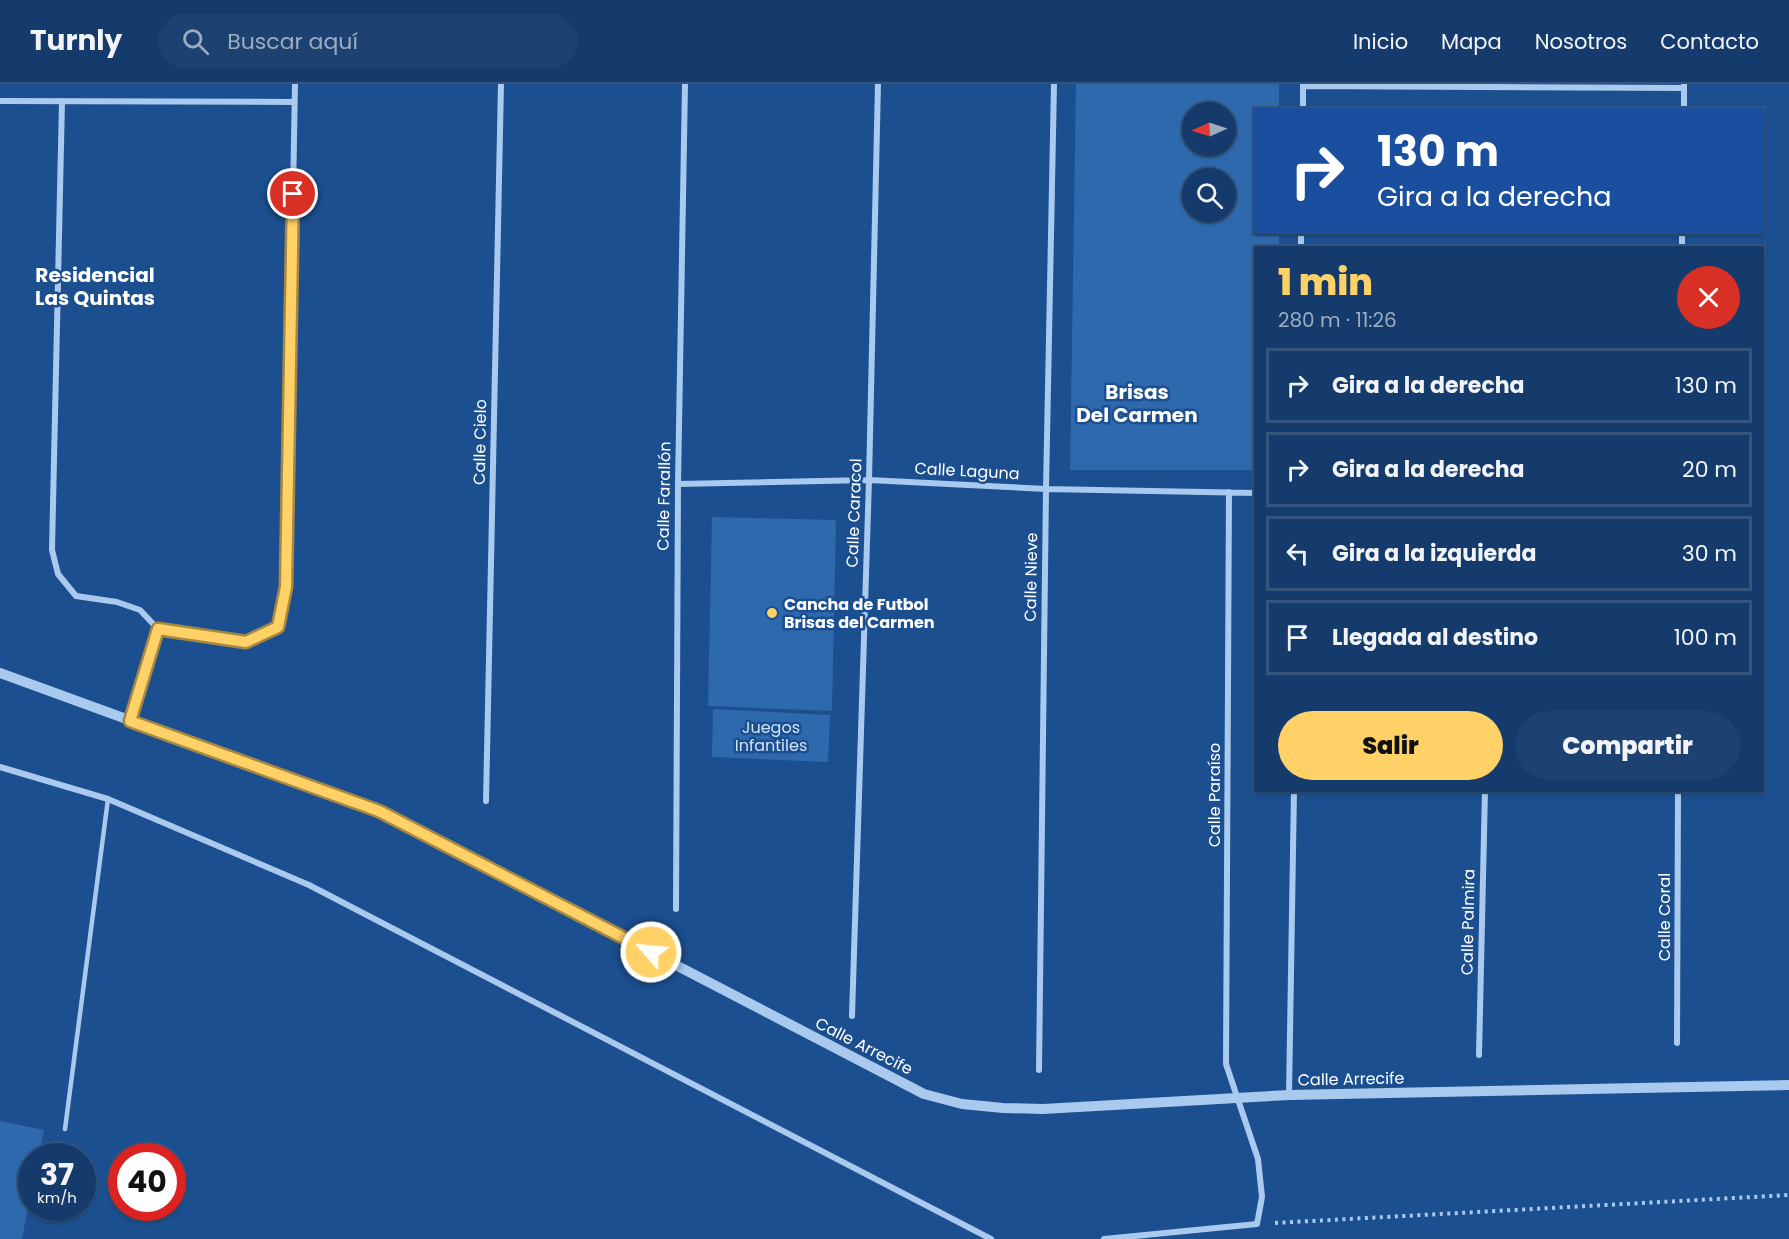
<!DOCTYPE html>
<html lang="es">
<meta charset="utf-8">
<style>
body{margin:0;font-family:Poppins,sans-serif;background:#1d4271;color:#f1f3f6;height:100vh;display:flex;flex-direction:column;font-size:22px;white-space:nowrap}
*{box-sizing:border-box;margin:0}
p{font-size:20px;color:#9dadc1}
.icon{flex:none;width:33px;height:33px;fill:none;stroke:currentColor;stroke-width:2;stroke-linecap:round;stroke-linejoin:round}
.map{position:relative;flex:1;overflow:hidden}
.details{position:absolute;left:1254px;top:162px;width:510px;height:546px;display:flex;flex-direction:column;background:#143b6b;border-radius:0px;box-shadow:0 2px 4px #0004,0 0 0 2px #33557e}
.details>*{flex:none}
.guide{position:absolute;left:1254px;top:24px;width:510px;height:126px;border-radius:0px;box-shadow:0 2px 4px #0004,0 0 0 2px #33557e;background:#1a4fa0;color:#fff;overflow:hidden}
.needle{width:39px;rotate:267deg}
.controls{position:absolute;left:1182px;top:18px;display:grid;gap:12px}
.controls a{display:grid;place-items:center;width:54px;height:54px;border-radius:50%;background:#143b6b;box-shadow:0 2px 4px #0004,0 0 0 2px #33557e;font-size:30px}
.speed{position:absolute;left:18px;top:1059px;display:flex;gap:12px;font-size:30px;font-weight:700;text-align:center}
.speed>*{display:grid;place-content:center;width:78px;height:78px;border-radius:50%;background:#143b6b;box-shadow:0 2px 4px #0004,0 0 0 2px #33557e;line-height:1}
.speed small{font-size:15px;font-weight:400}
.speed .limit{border:9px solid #d22;background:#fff;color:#111}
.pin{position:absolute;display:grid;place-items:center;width:51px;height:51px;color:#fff;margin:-26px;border:3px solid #fff;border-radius:50%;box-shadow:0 2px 6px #0007}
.me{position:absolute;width:66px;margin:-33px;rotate:297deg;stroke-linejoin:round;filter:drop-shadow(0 0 4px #0008)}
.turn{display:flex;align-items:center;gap:21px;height:126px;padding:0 24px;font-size:27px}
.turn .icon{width:78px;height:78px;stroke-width:2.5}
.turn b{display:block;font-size:42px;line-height:51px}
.round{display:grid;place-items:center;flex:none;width:63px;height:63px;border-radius:32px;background:#1d4271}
.summary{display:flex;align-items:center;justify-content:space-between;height:102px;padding:0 24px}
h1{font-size:36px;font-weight:800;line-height:45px;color:#ffd166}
.button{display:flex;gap:12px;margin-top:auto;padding:12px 24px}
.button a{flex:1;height:69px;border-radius:36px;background:#ffd166;color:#111;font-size:24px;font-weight:800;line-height:69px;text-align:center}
.button a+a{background:#1d4271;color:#f1f3f6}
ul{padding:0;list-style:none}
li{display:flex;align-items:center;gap:18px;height:75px;margin:0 12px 9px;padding:0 12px;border:3px solid #33557e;border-radius:0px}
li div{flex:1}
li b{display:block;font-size:22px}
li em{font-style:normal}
header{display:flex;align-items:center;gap:36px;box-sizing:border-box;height:84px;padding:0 30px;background:#143b6b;border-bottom:2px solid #33557e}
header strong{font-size:28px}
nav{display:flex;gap:33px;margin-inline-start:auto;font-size:21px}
.search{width:420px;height:54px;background:#1d4271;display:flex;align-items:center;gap:15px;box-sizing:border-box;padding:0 21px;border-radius:33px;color:#9dadc1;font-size:22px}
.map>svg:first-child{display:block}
.green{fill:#2e69ad;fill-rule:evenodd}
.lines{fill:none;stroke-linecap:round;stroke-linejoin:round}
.path{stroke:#a9c9ee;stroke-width:4;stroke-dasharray:3 4.5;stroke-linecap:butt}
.service{stroke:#a9c9ee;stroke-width:4.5}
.minor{stroke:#a9c9ee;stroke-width:6}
.tertiary{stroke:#a9c9ee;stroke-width:10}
.route-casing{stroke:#a68842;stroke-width:15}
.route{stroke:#ffd166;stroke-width:10}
.poi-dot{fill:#ffd166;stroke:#1b4f8f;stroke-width:2}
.labels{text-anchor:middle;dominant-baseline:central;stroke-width:5;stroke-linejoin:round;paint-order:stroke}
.street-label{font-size:16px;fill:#fff;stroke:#1b4f8f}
.poi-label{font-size:16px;font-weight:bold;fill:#fff;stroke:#1b4f8f;text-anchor:start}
.park-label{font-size:16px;fill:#cfe3fa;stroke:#1b4f8f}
.quarter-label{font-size:20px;font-weight:bold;fill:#fff;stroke:#1b4f8f}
</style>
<header>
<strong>Turnly</strong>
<div class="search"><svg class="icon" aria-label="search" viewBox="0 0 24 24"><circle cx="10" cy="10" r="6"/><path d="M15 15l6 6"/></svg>Buscar aquí</div>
<nav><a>Inicio</a><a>Mapa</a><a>Nosotros</a><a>Contacto</a></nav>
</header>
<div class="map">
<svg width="1789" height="1155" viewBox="0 0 1789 1155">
<rect width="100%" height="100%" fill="#1b4f8f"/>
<path class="green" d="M1076,0H1279V25L1256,26V148L1279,149V163L1256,164L1255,386H1070ZM1192,28H1226V62H1192ZM1192,94H1226V128H1192Z
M712,433L836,436L832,627L708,622Z
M713,625L830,631L828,678L712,673Z
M0,1037L44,1046L39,1072H32L31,1108L22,1155H0Z"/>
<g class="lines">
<path class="path" d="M1275,1139L1789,1111"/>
<path class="service" d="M65,1045L108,715"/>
<path class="minor" d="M1303,2L1684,4
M1,17L294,18
M62,17L52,466L58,490L76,512L117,518L140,526L158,545L246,558L278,543L286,503L295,0
M1303,26V0
M1684,26V1
M1301,164V148
M1682,164V148
M678,400L869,396L1046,405L1256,409
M1762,421H1763
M130,637L158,545
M0,683L108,715L309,801L991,1155
M486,717L501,0
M676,825L678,400L685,0
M852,932L869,396L878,0
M1677,959L1678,706
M1479,971L1485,706
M1039,986L1046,405L1054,0
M1289,1011L1294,706
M1104,1155L1257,1140L1262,1113L1258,1075L1226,980L1229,408"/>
<path class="tertiary" d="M0,589L379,727L924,1010L962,1020L1003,1024L1043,1025L1289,1011L1789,1001"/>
</g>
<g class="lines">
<g class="route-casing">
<path id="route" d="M293,110L286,503L278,543L246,558L158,545L130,637L379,727L651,868"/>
</g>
<use href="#route" class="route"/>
</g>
<circle class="poi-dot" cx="772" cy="529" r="6"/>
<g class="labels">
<g class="street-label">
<text transform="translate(480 358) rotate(-89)">Calle Cielo</text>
<text transform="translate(967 387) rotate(3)">Calle Laguna</text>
<text transform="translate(664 412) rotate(-89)">Calle Farallón</text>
<text transform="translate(854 429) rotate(-88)">Calle Caracol</text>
<text transform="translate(1031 493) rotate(-89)">Calle Nieve</text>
<text transform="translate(1214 711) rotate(-90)">Calle Paraíso</text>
<text transform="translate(1664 833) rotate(-90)">Calle Coral</text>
<text transform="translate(1468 838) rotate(-89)">Calle Palmira</text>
<text transform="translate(864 962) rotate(27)">Calle Arrecife</text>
<text transform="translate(1351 995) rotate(-1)">Calle Arrecife</text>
</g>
<g class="poi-label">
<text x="784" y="520">Cancha de Futbol<tspan x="784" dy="18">Brisas del Carmen</tspan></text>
</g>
<g class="park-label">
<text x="771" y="643">Juegos<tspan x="771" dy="18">Infantiles</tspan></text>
</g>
<g class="quarter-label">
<text x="95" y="191">Residencial<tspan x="95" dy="23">Las Quintas</tspan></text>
<text x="1137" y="308">Brisas<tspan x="1137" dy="23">Del Carmen</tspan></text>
</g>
</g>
</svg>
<div class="controls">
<a><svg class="needle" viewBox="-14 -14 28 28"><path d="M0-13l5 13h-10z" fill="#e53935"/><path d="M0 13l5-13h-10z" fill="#9dadc1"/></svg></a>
<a><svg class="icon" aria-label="search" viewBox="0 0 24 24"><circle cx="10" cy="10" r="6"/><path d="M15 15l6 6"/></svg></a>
</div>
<div class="speed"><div>37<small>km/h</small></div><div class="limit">40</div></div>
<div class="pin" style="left:293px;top:110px;background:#d93025"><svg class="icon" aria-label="arrive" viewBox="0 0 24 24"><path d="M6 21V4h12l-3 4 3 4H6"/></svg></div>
<svg class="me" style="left:651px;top:868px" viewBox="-20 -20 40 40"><circle r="17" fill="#ffd166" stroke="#fff" stroke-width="3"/><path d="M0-11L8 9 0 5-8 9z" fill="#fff"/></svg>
<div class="guide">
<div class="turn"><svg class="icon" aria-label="right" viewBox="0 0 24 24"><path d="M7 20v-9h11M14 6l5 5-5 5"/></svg><div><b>130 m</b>Gira a la derecha</div></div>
</div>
<section class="details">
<div class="summary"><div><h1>1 min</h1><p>280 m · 11:26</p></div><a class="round" style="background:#d93025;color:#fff"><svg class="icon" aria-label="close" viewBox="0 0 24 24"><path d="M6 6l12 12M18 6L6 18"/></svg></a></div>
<ul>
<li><svg class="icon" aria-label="right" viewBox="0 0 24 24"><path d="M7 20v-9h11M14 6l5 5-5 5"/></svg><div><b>Gira a la derecha</b></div><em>130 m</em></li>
<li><svg class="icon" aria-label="right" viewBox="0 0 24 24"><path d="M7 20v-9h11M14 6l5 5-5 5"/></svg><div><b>Gira a la derecha</b></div><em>20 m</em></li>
<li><svg class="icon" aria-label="left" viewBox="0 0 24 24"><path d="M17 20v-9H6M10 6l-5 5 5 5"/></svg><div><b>Gira a la izquierda</b></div><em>30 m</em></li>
<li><svg class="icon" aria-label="arrive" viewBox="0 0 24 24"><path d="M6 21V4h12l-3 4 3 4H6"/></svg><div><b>Llegada al destino</b></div><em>100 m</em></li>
</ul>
<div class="button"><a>Salir</a><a>Compartir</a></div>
</section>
</div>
